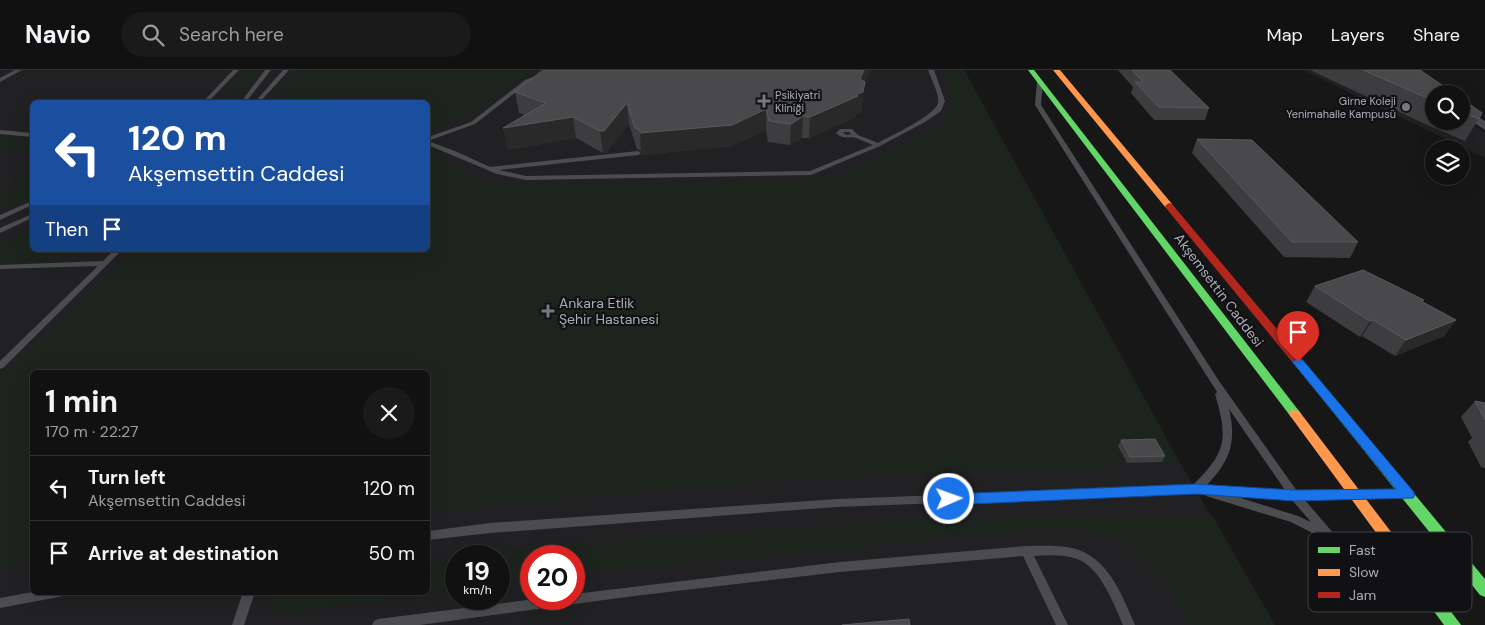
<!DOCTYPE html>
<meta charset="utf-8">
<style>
body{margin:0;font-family:"DM Sans",sans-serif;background:#1a1a1a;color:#f1f3f6;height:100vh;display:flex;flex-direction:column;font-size:19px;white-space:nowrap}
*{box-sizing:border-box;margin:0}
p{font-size:16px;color:#9c9d9f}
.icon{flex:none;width:28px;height:28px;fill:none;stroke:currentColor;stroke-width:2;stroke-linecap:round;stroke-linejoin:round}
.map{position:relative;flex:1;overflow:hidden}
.drawer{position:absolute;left:30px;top:300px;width:400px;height:225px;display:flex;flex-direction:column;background:#111;border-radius:8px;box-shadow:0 5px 20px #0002,0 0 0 1px #303131}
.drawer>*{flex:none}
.top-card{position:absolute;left:30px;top:30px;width:400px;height:152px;border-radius:8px;box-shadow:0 5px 20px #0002,0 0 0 1px #303131;background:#1a4fa0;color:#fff;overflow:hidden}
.fabs{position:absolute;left:1425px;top:15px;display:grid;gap:10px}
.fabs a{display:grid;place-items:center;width:45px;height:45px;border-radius:50%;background:#111;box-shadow:0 5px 20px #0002,0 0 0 1px #303131;font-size:25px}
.speed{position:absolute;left:445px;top:475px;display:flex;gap:10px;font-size:25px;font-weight:700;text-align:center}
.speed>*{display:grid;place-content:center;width:65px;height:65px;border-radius:50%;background:#111;box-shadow:0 5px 20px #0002,0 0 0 1px #303131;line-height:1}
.speed small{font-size:12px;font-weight:400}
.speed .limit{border:8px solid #d22;background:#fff;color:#111}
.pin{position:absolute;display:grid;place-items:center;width:42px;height:42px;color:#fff;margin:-51px -21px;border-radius:50% 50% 50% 0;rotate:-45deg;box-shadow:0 0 5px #0007}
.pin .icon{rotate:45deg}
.me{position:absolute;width:55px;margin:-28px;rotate:88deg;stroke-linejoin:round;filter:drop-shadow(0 0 4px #0008)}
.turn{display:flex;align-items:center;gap:18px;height:105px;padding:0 15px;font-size:22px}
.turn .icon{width:65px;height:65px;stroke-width:2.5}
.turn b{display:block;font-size:35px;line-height:42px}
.then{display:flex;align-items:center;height:48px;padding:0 15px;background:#0003;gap:10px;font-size:19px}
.round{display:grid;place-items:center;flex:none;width:52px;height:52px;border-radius:26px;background:#1a1a1a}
.overview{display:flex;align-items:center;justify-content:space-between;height:85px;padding:0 15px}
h1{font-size:30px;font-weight:700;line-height:38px}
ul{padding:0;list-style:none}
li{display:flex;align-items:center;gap:15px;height:65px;padding:0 15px;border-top:1px solid #303131}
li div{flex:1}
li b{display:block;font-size:19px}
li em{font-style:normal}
header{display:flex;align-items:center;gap:30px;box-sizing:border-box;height:70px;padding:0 25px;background:#111;border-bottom:1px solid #303131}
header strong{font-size:24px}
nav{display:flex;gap:28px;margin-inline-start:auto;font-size:18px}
.search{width:350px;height:45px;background:#1a1a1a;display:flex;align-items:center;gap:12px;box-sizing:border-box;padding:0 18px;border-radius:28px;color:#9c9d9f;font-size:19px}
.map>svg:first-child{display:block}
.built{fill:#212123;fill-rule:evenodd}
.green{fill:#1d241e}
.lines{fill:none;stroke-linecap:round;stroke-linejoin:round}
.lane{fill:#4b4c50;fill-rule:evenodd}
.street{fill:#4b4c50;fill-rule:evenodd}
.fast{fill:#63d668;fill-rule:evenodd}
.slow{fill:#ff974d;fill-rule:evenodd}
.jam{fill:#b3261e;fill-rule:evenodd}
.wall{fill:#3d3d3f}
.shaded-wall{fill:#29292a}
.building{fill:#49494c;stroke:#58595d}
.route{fill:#1a73e8;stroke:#114b97}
.poi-dot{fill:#757880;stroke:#111113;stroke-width:2}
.labels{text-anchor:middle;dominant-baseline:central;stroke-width:4.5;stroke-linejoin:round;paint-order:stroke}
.far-poi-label{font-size:11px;fill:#a8adb8;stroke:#111113;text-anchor:start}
.street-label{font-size:14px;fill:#a8adb8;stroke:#111113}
.poi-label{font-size:14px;fill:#a8adb8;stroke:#111113;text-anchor:start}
.key{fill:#111113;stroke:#3e4045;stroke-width:1}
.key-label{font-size:14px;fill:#a8adb8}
</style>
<header>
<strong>Navio</strong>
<div class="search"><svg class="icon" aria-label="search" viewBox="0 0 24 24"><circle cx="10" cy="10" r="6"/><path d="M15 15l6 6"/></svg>Search here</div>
<nav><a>Map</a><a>Layers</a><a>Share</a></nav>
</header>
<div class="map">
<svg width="1485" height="555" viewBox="0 0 1485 555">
<rect width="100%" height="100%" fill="#171717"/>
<path class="built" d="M0,0H964L1180,393L1275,555H0ZM32,32H428V180H32ZM32,302H428V522H32ZM456,486H499V529H456ZM531,486H574V529H531Z
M1303,0H1394L1434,51H1461V46L1485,62V88Z"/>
<path class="green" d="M246,0H260L230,32H215Z
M298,0H542L516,11L467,47L428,61V46L439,31L433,28H327L312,32H273Z
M942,0H964L1180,393L1162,392L1152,375L1127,393L1111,392L1115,400C886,399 655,417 428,443V302H32V485C19,487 15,497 0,501V310L133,180H428V80L481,110L510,115L800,110L828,105L837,108L942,55L938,51L949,43L954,35Z
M0,68L32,71V80H0Z
M32,100V127L0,142V124Z
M32,157V180H100L71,188L0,191V174Z
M1065,445L1213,447L1275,555H1191C1168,513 1144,473 1093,462C1070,456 1045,459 1022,461C964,464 906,472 849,479C757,488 665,493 574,505V486H531V511L499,515V486H462C662,463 863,452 1065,445Z
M456,487V521L288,543C274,543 266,537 272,523L428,522V490Z"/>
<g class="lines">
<path class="lane" d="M15,0H22L0,12V8Z
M233,0H239L208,32H203Z
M265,0H271L246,32H241Z
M283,0H289L260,32H255Z
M552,0H560L529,12L475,54L428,71V67L471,52L525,10Z
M928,0H934L945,31L941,41L925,52L880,76L811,105L526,110L497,104L428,75V71L455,81L490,97L638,81L641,83L638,85L499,100L526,106L810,101L873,75C867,73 862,70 856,68C848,66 843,70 836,63L840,59H852L858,65L878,73C890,66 936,45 938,33C940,26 931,8 928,0ZM844,62H849L851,64L847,65L843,63Z
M1040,10L1043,12L1041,35L1219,311L1297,421H1400L1404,422L1405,425L1404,428L1400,429H1304L1334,464L1412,511L1414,515L1412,519L1408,520L1404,519L1326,470L1291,452L1206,426L1205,424L1196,423L837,437L490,463L428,470V461L490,453L837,429L1193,415C1227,382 1228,368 1215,324L1217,322L1035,35L1037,12ZM1229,339L1285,420L1206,416C1230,391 1237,373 1229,339ZM1231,425L1291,429L1311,452L1298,446Z
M0,60L32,63V67L0,64Z
M32,131V135L0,150V145Z
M32,144V148L0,163V158Z
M114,180H122L3,298L0,299V291L98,196L0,199V195L103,191Z
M1026,476C1041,476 1057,475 1072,478C1108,486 1122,525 1135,555H1123C1114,534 1100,497 1077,489C1063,484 1048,485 1034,486L1068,555H1056L1023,486L840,502L634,526L420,555H372L374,551L378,549L535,529H574V524L840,492Z
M32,522H65L63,526L59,527L0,538V528Z
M243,522H255L244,555H232Z"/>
<path class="street" d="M1461,36L1485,51V60L1461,44Z"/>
<path class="fast" d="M1028,0H1034L1299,341L1301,344L1299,347H1291Z
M1329,325L1333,326L1485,509V527L1480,525L1325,332L1323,329L1325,326Z
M1396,473L1401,475L1461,555H1444L1391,483L1389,479L1391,475Z"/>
<path class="slow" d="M1053,0H1060L1172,134V138H1166Z
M1295,340L1299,341L1401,475L1403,479L1401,483L1396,485L1391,483L1291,347L1289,344L1291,341Z"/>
<path class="jam" d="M1169,133L1172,134L1333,326L1335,329L1333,332H1325L1166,138L1165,136Z"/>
</g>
<path class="wall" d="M1118,0H1170L1209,38L1205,50H1154L1131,23L1133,17Z
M1310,0H1420L1434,24V51H1461V28L1482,43L1465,71L1425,54Z
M864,16L861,42L856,44V47L809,68H802L790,75L768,72L766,60L732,76L641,85V81L637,79L629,54L606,83H603L576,68L507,80L525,45L519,43L515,22Z
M1197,69L1358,172L1350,188L1284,187L1192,83Z
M1315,216L1422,232L1456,250L1444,266L1395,286L1362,266L1360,267L1306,232Z
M1475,331L1485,333V398L1481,397L1468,372L1472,368L1461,347Z
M1121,370L1165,386L1162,392L1127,393L1118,376Z"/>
<path class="shaded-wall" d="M864,0H871L864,16L861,42L856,44V47L809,68L810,47L860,9Z
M627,33L629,54L606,83H603L600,61Z
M766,39V60L732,76L641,85L640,63Z
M803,46L802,68L790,75L791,54Z
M573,47L576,68L507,80L503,58Z
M1373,250L1362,266L1360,267L1370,251Z
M1456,250L1444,266L1395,286L1406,270Z"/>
<path class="building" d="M543,0H864L860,9L865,12L863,22L856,24L858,26L810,47L803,46L791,54L769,51L766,39L732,55L640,63V60L635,58L627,33L604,61H600L573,47L503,58L546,33L515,22Z
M1132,0H1170L1209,38L1159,37L1135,12H1143Z
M1363,0H1420L1455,24H1434V31Z
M1461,28L1482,43L1479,49L1461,42Z
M1197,69L1252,70L1358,172H1292Z
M1363,200L1424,230L1421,231L1456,250L1406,270L1373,250L1370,251L1315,216Z
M1475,331L1485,333V350Z
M1155,369L1165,386L1130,387L1121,370Z
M909,549L910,555H842Z"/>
<path class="route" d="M1298,288L1302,289L1413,421L1415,425L1413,428L1294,431L1196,424L949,435L944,433L942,429L944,426L949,424L1196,414L1294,420L1396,419L1294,294L1292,292Z"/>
<g class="poi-dot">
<path d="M761.5 23.5h5v5h5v5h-5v5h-5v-5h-5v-5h5z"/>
<circle cx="1406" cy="37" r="5"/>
<path d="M545.5 233.5h5v5h5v5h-5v5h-5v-5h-5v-5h5z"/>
</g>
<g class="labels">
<g class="far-poi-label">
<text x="775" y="25">Psikiyatri<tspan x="775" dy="13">Kliniği</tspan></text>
<text x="1396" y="31" text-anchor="end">Girne Koleji<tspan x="1396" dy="13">Yenimahalle Kampusü</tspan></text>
</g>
<g class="street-label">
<text transform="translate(1219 220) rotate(53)">Akşemsettin Caddesi</text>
</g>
<g class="poi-label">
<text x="559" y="233">Ankara Etlik<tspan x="559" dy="16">Şehir Hastanesi</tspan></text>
</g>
</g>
<rect x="1308" y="462" width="164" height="80" rx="8" class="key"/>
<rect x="1318" y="477" width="22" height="6" fill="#63d668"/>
<rect x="1318" y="499" width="22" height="7" fill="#ff974d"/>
<rect x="1318" y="522" width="22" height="6" fill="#b3261e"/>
<g class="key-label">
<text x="1349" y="485">Fast</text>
<text x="1349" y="507">Slow</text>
<text x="1349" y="530">Jam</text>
</g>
</svg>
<div class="fabs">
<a><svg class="icon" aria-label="search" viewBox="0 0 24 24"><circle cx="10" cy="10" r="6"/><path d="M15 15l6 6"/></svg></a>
<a><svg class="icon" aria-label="layers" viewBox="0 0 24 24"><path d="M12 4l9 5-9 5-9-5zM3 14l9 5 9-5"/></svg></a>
</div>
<div class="speed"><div>19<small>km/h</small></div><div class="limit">20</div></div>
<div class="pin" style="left:1298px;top:292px;background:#d93025"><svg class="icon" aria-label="arrive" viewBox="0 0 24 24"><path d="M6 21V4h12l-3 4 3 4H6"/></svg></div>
<svg class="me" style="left:949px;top:429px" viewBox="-20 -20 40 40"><circle r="17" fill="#1a73e8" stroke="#fff" stroke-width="3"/><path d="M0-11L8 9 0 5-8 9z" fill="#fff"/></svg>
<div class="top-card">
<div class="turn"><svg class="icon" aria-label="left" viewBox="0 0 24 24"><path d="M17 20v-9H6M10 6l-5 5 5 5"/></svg><div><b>120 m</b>Akşemsettin Caddesi</div></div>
<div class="then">Then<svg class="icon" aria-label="arrive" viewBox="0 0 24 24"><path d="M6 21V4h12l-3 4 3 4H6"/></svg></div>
</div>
<section class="drawer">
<div class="overview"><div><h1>1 min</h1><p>170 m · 22:27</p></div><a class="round"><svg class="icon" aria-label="close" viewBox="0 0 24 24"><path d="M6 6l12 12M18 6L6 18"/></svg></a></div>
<ul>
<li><svg class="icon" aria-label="left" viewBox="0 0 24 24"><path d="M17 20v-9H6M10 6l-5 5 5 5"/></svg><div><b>Turn left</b><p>Akşemsettin Caddesi</p></div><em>120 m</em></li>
<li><svg class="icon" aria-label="arrive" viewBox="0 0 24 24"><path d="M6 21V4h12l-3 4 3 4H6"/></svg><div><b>Arrive at destination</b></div><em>50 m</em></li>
</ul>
</section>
</div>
